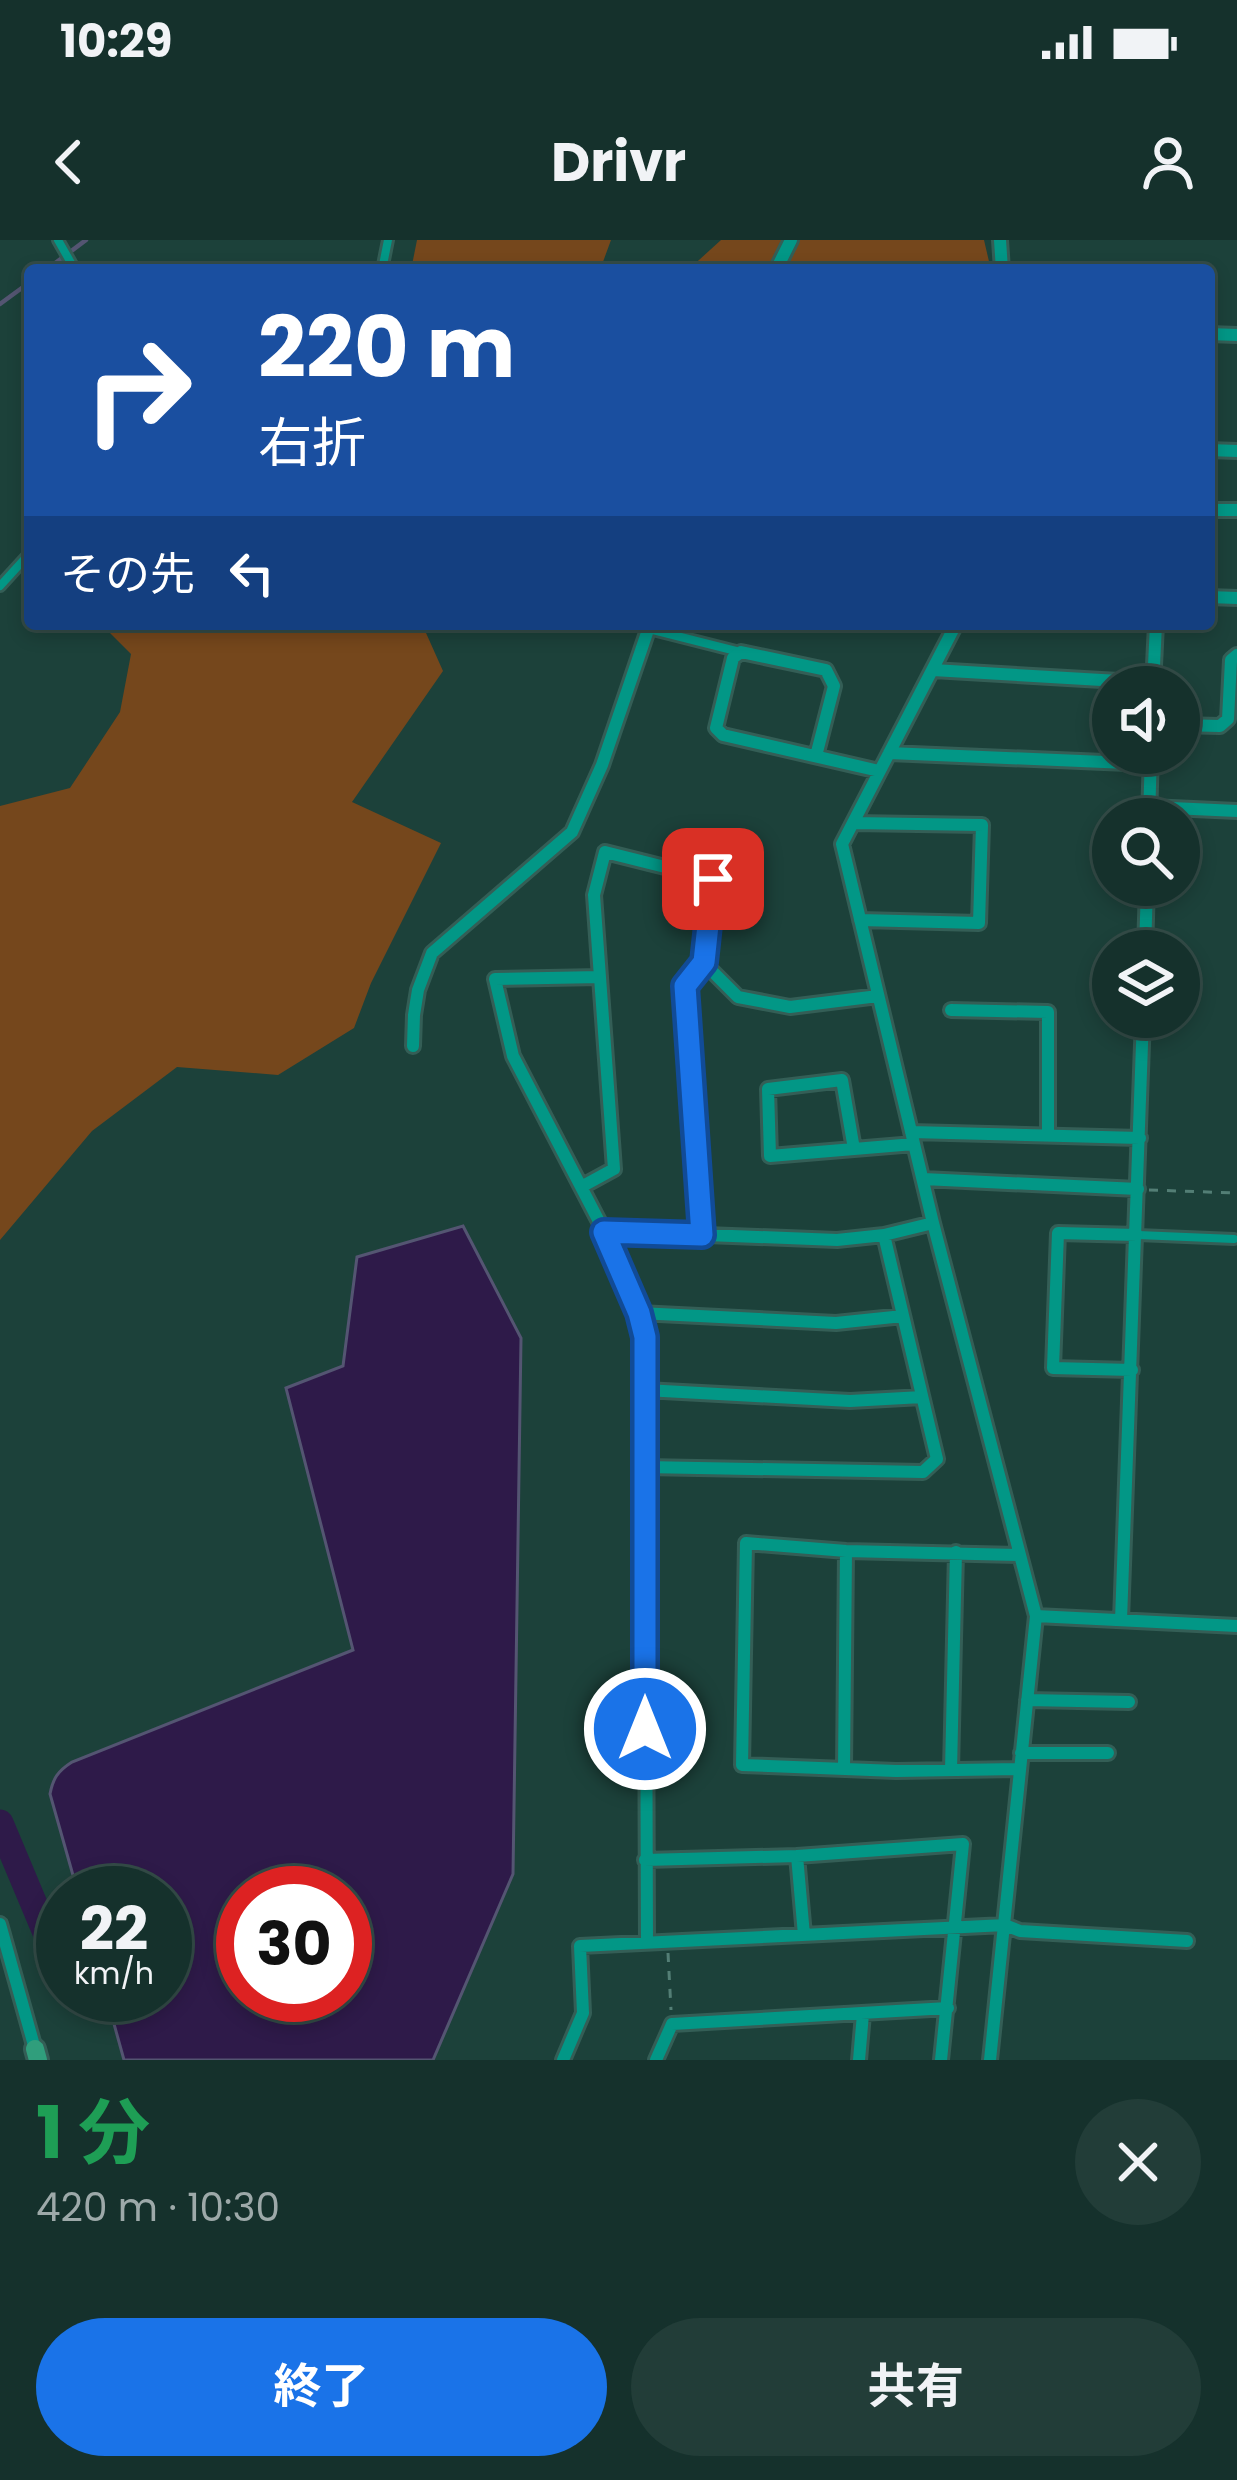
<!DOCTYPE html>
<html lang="ja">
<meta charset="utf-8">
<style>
body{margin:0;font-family:Poppins,"Noto Sans JP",sans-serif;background:#223d38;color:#f1f3f6;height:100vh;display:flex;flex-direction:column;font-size:45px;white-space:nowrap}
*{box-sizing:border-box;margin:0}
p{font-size:39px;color:#9da9a9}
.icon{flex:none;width:66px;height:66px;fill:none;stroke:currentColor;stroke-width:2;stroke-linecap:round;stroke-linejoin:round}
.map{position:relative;height:1820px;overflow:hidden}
.side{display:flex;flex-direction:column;background:#15312c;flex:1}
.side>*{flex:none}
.hud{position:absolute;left:24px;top:24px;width:1191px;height:366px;border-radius:12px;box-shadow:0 6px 18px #0003,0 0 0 3px #344c48;background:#1a4fa0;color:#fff;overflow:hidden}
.fabs{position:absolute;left:1092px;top:426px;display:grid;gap:24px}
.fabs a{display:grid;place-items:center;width:108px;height:108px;border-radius:50%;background:#15312c;box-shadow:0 6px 18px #0003,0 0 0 3px #344c48;font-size:60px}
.speed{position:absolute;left:36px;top:1626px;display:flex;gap:24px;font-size:60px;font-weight:700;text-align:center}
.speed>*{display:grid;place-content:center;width:156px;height:156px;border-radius:50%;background:#15312c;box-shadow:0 6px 18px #0003,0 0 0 3px #344c48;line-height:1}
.speed small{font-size:30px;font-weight:400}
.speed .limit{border:18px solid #d22;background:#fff;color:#111}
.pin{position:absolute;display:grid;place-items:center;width:102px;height:102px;color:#fff;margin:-51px;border-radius:24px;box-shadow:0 6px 18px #0006}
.me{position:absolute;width:132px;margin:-66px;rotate:0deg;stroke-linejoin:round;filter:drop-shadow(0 0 9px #0008)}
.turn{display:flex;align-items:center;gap:42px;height:252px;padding:0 36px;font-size:54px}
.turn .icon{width:156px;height:156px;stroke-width:2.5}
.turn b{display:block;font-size:84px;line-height:102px}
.then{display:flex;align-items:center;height:114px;padding:0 36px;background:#0003;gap:24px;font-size:45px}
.round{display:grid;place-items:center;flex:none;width:126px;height:126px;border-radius:63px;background:#223d38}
.headline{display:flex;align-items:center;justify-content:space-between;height:204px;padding:0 36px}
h1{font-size:72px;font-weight:700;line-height:90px;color:#1e9e55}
.button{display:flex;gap:24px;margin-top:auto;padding:24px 36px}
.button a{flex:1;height:138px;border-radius:72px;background:#1a73e8;color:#fff;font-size:48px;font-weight:700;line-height:138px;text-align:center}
.button a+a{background:#223d38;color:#f1f3f6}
.status{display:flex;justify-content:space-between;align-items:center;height:84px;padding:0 60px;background:#15312c;direction:ltr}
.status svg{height:33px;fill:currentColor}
header{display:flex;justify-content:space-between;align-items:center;height:156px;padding:0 36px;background:#15312c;font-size:54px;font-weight:700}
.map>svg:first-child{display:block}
.green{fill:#75471c}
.water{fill:#2e1a49;stroke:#545572;stroke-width:3;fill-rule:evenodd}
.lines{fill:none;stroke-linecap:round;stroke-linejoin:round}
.stream{stroke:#545572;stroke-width:4.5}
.river{stroke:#2e1a49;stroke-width:27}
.lane-casing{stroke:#345e56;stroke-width:14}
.street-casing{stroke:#345e56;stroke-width:18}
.secondary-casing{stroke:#345e56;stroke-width:24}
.path{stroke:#537e75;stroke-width:3;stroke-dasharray:9 9;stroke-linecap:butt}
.lane{stroke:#029786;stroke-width:8}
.street{stroke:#029786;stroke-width:12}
.secondary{stroke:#309e7c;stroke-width:18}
.route-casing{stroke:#114b97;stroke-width:30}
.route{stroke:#1a73e8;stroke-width:21}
</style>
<div class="status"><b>10:29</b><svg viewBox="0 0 49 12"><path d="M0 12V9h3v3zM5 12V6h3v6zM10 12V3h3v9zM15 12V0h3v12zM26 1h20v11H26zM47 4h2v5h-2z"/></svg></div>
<header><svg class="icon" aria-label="back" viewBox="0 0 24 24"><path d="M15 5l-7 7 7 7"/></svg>Drivr<svg class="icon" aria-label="person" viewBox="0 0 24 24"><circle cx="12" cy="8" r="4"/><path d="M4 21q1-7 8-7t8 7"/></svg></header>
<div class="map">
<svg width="1237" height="1820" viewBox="0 0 1237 1820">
<rect width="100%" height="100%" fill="#1c413a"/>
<path class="green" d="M417,0H611L600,30H411Z
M721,0H984L991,30H688Z
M101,384H422L443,431L352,562L441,603L371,743L354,788L278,835L177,827L92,891L0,1000V566L70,548L120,472L131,414Z"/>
<path class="water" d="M463,986L521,1098L513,1634L433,1820H124L106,1755H165V1653H78L50,1554C53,1538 58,1531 72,1522L353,1410L286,1148L343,1126L357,1017ZM243,1653H345V1755H243Z"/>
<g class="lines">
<path class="stream" d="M46,30L86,0
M0,64L30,42"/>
<path class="river" d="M0,1583L47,1695H63"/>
<g class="lane-casing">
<path id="lane" d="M58,0L75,30
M382,30L388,0
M0,346L30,313
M649,389L740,412
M1138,995L1234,999"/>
</g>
<g class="street-casing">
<path id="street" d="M1000,0L1002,30
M776,30L791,0
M1209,94L1237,95
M1209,210L1237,211
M1209,270H1237
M1209,357L1237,358
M956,384L842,604L933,983L1036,1376L990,1820
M933,430L1153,443
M1153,446L1156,384
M1179,485L1220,486L1228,479L1231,420L1237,415
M889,513L1151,524
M816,516L834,446L826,430L741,412L733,418L716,488L723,495L879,531
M1150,567L1237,571
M1149,579L1151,513
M853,583L982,585L979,683L860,680
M1145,711L1147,645
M703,722L738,757L790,767L878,756
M600,737L495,739L513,816L604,991L639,1073L645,1097L647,1701
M951,770L1048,772V896
M413,806L414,775L418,750L432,713L572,592L602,525L650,384
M911,892L1140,898
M854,909L842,840L768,849L770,916L914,904
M923,939L1138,949
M581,947L614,929L594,655L605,612L713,639L703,722L685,746L702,995
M604,991L837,1000L884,995L933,983
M639,1073L836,1083L903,1076
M1132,1130L1053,1128L1058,993L1137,995
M645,1150L850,1161L922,1157
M645,1227L923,1232L937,1219L884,995
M1019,1315L846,1311L746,1303L742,1525L896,1531L1019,1529
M1036,1376L1237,1386
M1121,1380L1143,777
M1027,1460L1129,1462
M1021,1513H1108
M844,1529L846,1311
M951,1530L956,1312
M797,1616L804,1695
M645,1620L797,1616L963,1604L941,1820
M0,1684L35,1809
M563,1820L583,1773L580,1706L1005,1685L1020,1691L1187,1701
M656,1820L672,1784L948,1768
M859,1820L863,1774"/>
</g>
<g class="secondary-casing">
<path id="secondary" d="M35,1809L38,1820"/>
</g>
<path class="path" d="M1149,950L1237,953
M668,1713L671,1770"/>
<use href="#lane" class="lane"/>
<use href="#street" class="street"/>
<use href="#secondary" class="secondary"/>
</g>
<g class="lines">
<g class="route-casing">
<path id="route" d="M645,1489V1097L639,1073L604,992L702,995L685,746L704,722L713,639"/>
</g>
<use href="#route" class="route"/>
</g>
</svg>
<div class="fabs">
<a><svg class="icon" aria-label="sound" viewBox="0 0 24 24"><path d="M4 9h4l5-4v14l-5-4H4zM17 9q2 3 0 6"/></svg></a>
<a><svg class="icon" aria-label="search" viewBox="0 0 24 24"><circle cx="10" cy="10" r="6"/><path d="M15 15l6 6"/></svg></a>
<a><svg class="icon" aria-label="layers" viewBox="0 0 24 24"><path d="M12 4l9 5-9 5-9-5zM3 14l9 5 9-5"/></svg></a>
</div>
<div class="speed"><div>22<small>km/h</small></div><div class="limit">30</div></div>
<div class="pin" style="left:713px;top:639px;background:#d93025"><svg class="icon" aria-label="arrive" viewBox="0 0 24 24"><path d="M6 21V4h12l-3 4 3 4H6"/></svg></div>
<svg class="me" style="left:645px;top:1489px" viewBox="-20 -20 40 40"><circle r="17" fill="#1a73e8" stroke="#fff" stroke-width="3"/><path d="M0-11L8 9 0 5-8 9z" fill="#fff"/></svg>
<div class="hud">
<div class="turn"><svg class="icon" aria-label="right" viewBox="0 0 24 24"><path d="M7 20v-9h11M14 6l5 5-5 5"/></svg><div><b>220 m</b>右折</div></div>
<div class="then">その先<svg class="icon" aria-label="left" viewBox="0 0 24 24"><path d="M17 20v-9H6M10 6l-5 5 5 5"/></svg></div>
</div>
</div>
<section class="side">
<div class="headline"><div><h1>1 分</h1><p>420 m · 10:30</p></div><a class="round"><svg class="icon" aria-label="close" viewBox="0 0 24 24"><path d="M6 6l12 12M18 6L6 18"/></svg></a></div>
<div class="button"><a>終了</a><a>共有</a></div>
</section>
